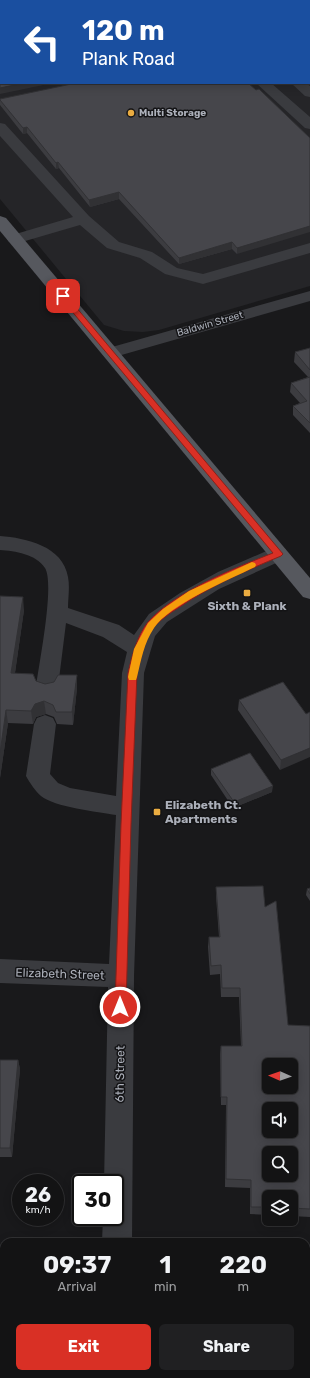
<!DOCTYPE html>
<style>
body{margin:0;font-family:Rubik,sans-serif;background:#202022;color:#f1f3f6;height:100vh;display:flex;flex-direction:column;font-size:15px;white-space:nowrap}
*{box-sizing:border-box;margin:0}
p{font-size:13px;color:#9d9ea0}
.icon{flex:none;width:22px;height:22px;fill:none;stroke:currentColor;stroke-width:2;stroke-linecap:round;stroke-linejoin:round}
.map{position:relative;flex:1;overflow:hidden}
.side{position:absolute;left:0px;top:1238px;width:310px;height:140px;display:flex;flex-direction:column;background:#131314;border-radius:12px 12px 0 0;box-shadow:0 2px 10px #0003,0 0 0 1px #323234}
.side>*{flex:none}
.banner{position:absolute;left:0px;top:0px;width:310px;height:84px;box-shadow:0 2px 10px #0003,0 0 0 1px #323234;background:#1a4fa0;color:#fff;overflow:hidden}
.needle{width:26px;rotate:272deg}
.tools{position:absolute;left:262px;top:1058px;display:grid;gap:8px}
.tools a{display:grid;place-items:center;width:36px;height:36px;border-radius:6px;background:#131314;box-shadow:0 2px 10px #0003,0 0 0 1px #323234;font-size:20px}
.speed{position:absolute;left:12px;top:1174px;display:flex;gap:8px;font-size:20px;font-weight:700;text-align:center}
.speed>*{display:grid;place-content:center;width:52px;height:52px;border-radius:50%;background:#131314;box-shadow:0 2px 10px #0003,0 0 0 1px #323234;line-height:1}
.speed small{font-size:10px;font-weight:400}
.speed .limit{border:2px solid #111;border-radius:6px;background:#fff;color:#111}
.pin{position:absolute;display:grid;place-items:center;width:34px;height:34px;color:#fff;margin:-17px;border-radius:8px;box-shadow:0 2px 6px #0006}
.me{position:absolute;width:44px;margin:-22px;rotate:0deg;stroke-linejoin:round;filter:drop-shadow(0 0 3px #0008)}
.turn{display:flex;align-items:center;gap:14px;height:84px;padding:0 16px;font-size:18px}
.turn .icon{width:52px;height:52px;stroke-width:2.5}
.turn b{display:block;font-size:28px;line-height:34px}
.eta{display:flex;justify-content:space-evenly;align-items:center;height:68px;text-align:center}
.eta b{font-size:24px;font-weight:700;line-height:28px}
.primary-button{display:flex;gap:8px;margin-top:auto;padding:8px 16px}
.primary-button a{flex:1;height:46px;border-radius:6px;background:#d93025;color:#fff;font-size:16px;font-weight:700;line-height:46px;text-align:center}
.primary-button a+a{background:#202022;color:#f1f3f6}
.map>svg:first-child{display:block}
.built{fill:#252528;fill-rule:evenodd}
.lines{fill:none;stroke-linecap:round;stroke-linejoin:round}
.minor{fill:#3a3b3f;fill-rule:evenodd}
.major{fill:#56585e;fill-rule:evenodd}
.wall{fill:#3c3c40}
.shaded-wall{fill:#313134}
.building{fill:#46464b;stroke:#313134;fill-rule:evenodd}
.route{fill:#d93025;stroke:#8d1f18}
.slow{fill:#f59e0b}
.poi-dot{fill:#eaac41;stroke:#141416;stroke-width:1.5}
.labels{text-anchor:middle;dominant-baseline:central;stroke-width:3;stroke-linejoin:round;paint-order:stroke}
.far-poi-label{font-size:10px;font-weight:bold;fill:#acb0ba;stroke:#141416;text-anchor:start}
.far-street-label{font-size:10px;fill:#acb0ba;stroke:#141416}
.poi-label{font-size:12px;font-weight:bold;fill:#acb0ba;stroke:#141416}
.street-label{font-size:12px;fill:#acb0ba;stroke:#141416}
</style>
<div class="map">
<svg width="310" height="1378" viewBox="0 0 310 1378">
<rect width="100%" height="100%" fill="#19191b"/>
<path class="built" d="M0,0H310V286L159,330L143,332L124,331L104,325L0,199ZM1,1H309V83H1Z"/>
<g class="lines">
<path class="minor" d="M163,0H176V1H163Z
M256,83H271L310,117V129L305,128Z
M291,83H306L310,86V97L305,96Z
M0,123L5,124L89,216L119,242L152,252L177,268L203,274L310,243V253L203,284L165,274L140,258L107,248L80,225L15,244L9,242L7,239L9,236L73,217L0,136Z
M310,291V301L111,358L105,357L102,353L105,349Z
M0,536C26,538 63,546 68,577C70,587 68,598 68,608L119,625L134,635L149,614L180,593L218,572L271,549L278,547L285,549L288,554L285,559L219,589L167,622L155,636L144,673L134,976L132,1242H102L103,1217H115V1183H104L108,987L0,983V959L109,964L116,815C98,812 54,807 41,796C35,791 30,783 26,776L34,724L37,718L45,715L53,718L56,724L50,774L58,783L70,788L116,796L122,673L127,652L103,637L66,623L58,687L55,693L47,695L39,693L36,687C39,664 55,584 45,568C36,554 15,551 0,550Z
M97,1374H129V1378H97Z"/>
<path class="major" d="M0,216L6,218L310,578V599L303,597L0,231Z"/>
</g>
<path class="wall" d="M248,83L237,254L232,249L179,264L119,199L90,207L59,168L56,169L27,133L23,134L0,105V99Z
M310,348V433L293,415V406L300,403L290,392L291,383L308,377L294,362L295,352Z
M0,596L24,610L15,673L45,684L77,688L73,725L57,724L54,717L46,714L36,717L33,724L8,723L0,778Z
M239,700L306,714L280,770L238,710Z
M211,769L272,792L233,808L211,775Z
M216,887L265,907L288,1025L310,1026V1217L291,1216V1197H269V1215L250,1214V1188L225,1187L226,1105H221L220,1054L221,1046H241L239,997H221L220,974L210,975L208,947L209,937H219L216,896Z
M310,888V901L306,895L307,889Z
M0,1060H18L20,1069L12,1157H0Z
M306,1265H310V1378L290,1377V1378H224V1374H306Z"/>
<path class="shaded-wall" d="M0,7H1V13L0,14Z
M24,83H53L0,94V88Z
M27,127V133L23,134V128Z
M58,162L59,168L56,169V163Z
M119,192V199L90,207L89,200Z
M310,226V232L237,254V248Z
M232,242V249L179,264V258Z
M23,597L24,610L13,686L11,673Z
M77,675V688L73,725L72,712Z
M44,701L46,714L36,717L33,724L31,711L35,704Z
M6,710L8,723L0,778V753Z
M310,748V757L280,770L281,760Z
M273,786L272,792L233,808L234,802Z
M18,1060L20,1069L12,1157L10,1148Z
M2,1311L4,1316V1320L0,1360V1335Z"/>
<path class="building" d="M0,0H164L165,1H1V7H0Z
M1,17V42H0V18Z
M0,51H1V83H24L0,88Z
M76,83H248L256,90L259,89L310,138V226L237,248L232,242L179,258L119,192L89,200L58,162L56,163L27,127L23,128L0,100V99Z
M310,348V370L295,352Z
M310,377V423L293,406L307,401L291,383Z
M0,596L23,597L11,673L33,674L36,681L45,684L54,682L58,675H77L72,712H56L53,705L44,701L35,704L31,711L6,710L0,753Z
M283,682L306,714L310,712V748L281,760L239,700Z
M250,753L273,786L234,802L211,769Z
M263,886L265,907L276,901L288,1025L310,1026V1209L291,1208V1197H269V1207H251V1180L226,1179L227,1097H221V1046H242L240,988H222L221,965L211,966L209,937H220L216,887ZM269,1065H291V1087H269ZM269,1109H291V1131H269ZM269,1153H291V1175H269Z
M310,888V894L307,889Z
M0,1060H18L10,1148H0Z
M306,1265H310V1372H306Z
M0,1311H2L0,1335Z
M225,1374H290V1378H225Z"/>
<path class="route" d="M60,294H65L283,554L281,556C245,571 210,586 178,608C170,613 160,620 154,627C144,640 141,658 137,673L131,824L126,1007L124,1011L120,1012L117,1011L115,1007L121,824L128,673C132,656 137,636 148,622C176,591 235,568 273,553L60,297Z"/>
<path class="slow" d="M252,562L255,563L256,565L255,567C228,580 169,605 154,628C144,643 141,660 137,677L136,680H129L128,677L134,649L148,623L163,609L189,591Z"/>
<g class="poi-dot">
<circle cx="131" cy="113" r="4"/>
<rect x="243" y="589" width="8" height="8" rx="2"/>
<rect x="153" y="808" width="8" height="8" rx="2"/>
</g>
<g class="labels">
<g class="far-poi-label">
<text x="139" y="113">Multi Storage</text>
</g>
<g class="far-street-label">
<text transform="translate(210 324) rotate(-16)">Baldwin Street</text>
</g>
<g class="poi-label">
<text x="247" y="606">Sixth &amp; Plank</text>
<text x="165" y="805" text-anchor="start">Elizabeth Ct.<tspan x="165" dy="14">Apartments</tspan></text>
</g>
<g class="street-label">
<text transform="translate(60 974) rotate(2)">Elizabeth Street</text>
<text transform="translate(120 1074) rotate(-89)">6th Street</text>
</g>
</g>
</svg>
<div class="tools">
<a><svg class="needle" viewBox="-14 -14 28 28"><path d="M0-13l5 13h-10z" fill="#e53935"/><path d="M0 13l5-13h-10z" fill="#9d9ea0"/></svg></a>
<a><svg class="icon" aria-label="sound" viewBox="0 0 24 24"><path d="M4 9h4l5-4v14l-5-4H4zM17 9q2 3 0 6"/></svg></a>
<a><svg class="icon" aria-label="search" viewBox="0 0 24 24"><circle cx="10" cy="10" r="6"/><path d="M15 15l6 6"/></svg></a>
<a><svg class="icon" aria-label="layers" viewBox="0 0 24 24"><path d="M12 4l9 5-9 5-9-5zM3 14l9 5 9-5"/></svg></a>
</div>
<div class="speed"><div>26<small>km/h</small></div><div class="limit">30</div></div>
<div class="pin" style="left:63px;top:296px;background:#d93025"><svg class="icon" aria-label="arrive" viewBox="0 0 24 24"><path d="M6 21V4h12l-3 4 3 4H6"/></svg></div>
<svg class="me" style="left:120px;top:1007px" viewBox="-20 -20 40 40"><circle r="17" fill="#d93025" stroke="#fff" stroke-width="3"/><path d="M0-11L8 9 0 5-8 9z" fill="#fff"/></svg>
<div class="banner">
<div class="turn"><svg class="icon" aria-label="left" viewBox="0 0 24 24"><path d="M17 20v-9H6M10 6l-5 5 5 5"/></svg><div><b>120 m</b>Plank Road</div></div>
</div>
<section class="side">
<div class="eta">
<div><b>09:37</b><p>Arrival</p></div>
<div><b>1</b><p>min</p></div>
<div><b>220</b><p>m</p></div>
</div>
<div class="primary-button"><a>Exit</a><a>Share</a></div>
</section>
</div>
